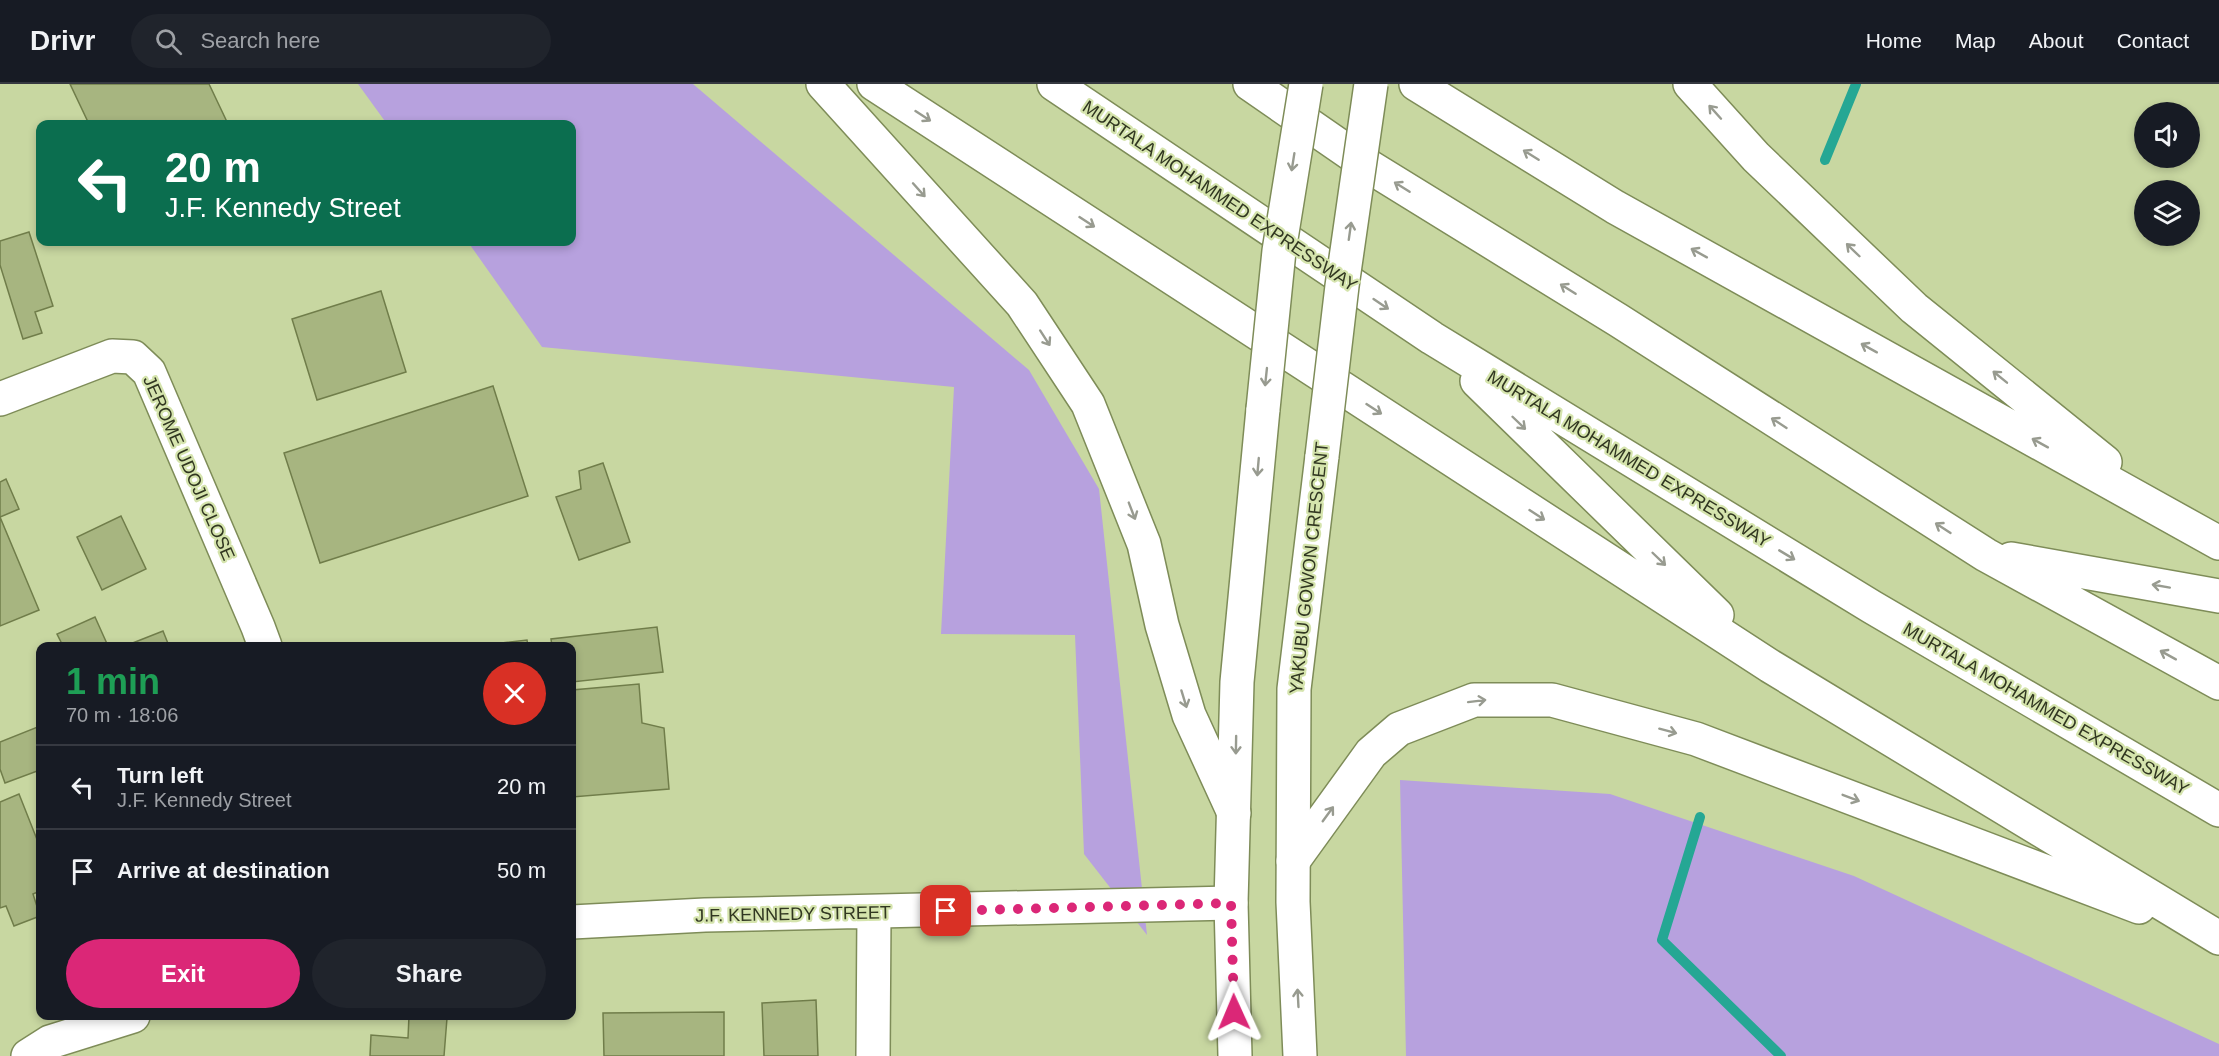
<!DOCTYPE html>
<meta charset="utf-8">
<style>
body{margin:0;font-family:Arial,sans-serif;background:#20242c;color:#f1f3f6;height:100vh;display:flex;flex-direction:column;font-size:22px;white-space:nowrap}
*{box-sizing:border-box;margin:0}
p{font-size:20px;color:#9ea1a6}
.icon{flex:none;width:33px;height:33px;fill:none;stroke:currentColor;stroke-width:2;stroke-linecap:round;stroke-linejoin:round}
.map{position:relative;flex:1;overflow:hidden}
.sheet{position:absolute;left:36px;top:558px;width:540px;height:378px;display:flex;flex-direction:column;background:#171b24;border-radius:12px;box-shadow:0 3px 9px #0003}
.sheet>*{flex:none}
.banner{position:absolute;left:36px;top:36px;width:540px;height:126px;border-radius:12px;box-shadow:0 3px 9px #0003;background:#0b6e4f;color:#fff;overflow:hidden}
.tools{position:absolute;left:2134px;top:18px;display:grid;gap:12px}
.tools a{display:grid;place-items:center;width:66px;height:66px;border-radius:50%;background:#171b24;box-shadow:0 3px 9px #0003;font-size:30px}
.pin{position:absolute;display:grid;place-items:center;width:51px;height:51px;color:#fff;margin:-26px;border-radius:12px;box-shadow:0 3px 9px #0006}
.me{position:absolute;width:66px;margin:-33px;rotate:359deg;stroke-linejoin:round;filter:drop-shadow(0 0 4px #0008)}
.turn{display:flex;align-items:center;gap:21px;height:126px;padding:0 30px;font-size:27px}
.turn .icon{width:78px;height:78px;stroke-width:2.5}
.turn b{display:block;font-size:42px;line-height:51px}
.round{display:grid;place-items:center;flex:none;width:63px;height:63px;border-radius:32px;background:#20242c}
.head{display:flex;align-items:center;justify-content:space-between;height:102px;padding:0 30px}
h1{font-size:36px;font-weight:600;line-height:45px;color:#1e9e55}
.cta{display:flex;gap:12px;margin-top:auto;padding:12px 30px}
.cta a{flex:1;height:69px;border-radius:36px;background:#db2777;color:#fff;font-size:24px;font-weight:600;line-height:69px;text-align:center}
.cta a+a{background:#20242c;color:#f1f3f6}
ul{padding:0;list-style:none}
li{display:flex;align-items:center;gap:18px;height:84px;padding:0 30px;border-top:2px solid #363941}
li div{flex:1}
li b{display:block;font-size:22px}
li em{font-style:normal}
header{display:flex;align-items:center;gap:36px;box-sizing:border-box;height:84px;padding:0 30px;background:#171b24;border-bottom:2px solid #363941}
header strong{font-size:28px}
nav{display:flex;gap:33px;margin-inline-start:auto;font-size:21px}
.search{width:420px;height:54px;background:#20242c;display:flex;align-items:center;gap:15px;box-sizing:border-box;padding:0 21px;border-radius:33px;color:#9ea1a6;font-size:22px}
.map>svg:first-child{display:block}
.green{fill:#b7a1de}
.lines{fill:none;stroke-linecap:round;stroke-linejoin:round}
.stream{stroke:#25a794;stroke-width:10}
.building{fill:#a7b580;stroke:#707d4a;stroke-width:1.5}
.street-casing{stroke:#7e8c58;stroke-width:36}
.secondary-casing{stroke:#7e8c58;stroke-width:36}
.highway-casing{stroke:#7e8c58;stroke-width:36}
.street{stroke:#fff;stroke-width:33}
.secondary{stroke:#fff;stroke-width:33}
.highway{stroke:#fff;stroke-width:33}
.secondary-bridge-casing{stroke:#7e8c58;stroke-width:36;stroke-linecap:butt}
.secondary-bridge{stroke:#fff;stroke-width:33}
.oneway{stroke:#989b90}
.route{stroke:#db2777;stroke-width:10;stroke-dasharray:0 18}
.labels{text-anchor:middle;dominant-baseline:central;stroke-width:4.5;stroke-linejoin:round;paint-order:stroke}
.street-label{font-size:18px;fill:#313721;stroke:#d5e4ad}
</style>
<header>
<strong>Drivr</strong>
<div class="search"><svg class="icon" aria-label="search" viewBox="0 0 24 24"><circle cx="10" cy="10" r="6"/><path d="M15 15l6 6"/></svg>Search here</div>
<nav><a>Home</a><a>Map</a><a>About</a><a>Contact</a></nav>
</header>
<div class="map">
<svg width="2219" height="972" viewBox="0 0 2219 972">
<rect width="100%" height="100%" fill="#c8d7a1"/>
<path class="green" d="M358,0H693L1029,286L1099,405L1147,851L1084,770L1075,551L941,550L954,303L542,263L468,158H572V40H387Z
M1400,696L1610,710L1854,792L2219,960V972H1406Z"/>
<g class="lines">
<path class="stream" d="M1825,76L1856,0
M1700,733L1662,856L1781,972"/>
</g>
<path class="building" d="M70,0H209L228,40H89Z
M29,148L53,222L35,228L42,249L23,255L0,181V157Z
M381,207L406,288L317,316L292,235Z
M493,302L528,412L320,479L284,369Z
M603,379L630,458L579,476L556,413L581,405L579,387Z
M6,395L19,425L0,433L39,526L0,542V398Z
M121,432L146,485L102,506L77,453Z
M95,533L108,562H63L57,550Z
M657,543L663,588L572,598V562H552L551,555Z
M163,547L169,562H125Z
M527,556L528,562H474Z
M639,600L642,639L664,644L669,705L572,713V606Z
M40,642V686L5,699L0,685V658Z
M19,710L38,758L40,757V807L33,810L40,832L14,842L6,822L0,824V718Z
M816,916L818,972H764L762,919Z
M724,928V972H604L603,929Z
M409,932L447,934L444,972H370L371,951L408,954Z"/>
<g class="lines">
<g class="street-casing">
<path id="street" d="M0,315L112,272L133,273L149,288L258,543L265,562
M572,838L705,831L1231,819
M28,972L50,958L133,932
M873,972L874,829"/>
</g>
<g class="secondary-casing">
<path id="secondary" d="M1235,972L1231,819L1237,598L1263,325
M1300,972L1293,818L1294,605L1322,372"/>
</g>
<g class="highway-casing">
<path id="highway" d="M823,0L1022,220L1088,320L1144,460L1162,541L1189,631L1234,729
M874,0L1770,582L2219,854
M1054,0L1432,254L1872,523L2219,726
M1250,0L1370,83L1618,236L1986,471L2219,599
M1416,0L1615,123L2219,459
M1690,0L1756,73L1914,224L2105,378
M1477,297L1717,531
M2011,475L2219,512
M1293,777L1371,669L1399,645L1474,616H1552L1696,655L2139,823"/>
</g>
<use href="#street" class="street"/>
<use href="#secondary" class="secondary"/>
<use href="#highway" class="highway"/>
<g class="secondary-bridge-casing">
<path id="secondary-bridge" d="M1263,325L1279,167L1306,0
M1322,372L1342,202L1371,0"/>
</g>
<use href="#secondary-bridge" class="secondary-bridge"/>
</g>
<defs><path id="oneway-shaft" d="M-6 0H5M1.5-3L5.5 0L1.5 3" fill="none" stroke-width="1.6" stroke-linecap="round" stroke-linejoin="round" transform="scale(1.5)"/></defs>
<g class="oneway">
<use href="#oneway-shaft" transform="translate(1715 28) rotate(-132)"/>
<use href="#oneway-shaft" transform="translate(923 32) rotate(33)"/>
<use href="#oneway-shaft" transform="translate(1531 71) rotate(-148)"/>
<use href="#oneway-shaft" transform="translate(1293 78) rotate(99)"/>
<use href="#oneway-shaft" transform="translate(1402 103) rotate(-148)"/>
<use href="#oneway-shaft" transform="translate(919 106) rotate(48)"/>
<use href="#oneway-shaft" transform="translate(1087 138) rotate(33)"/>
<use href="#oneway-shaft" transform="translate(1350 147) rotate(-82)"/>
<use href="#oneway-shaft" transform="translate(1853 166) rotate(-136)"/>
<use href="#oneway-shaft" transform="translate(1699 169) rotate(-151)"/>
<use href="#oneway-shaft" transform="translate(1568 205) rotate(-148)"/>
<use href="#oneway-shaft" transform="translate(1381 220) rotate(34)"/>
<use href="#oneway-shaft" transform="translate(1045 254) rotate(57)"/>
<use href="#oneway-shaft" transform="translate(1869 264) rotate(-151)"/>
<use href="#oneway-shaft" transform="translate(1266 293) rotate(96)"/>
<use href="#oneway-shaft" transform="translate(2000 293) rotate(-141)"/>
<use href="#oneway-shaft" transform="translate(1374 325) rotate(33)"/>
<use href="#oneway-shaft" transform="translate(1519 339) rotate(44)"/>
<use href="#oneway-shaft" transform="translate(1779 339) rotate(-147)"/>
<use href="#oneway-shaft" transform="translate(2040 359) rotate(-151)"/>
<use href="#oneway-shaft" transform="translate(1258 383) rotate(95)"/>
<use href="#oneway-shaft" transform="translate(1132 427) rotate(69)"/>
<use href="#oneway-shaft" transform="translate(1537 431) rotate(33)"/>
<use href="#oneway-shaft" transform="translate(1943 444) rotate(-147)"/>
<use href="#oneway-shaft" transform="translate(1787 471) rotate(31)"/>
<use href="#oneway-shaft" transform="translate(1659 475) rotate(44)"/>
<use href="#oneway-shaft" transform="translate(2161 502) rotate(-170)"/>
<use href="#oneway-shaft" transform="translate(2168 571) rotate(-151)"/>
<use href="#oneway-shaft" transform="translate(1184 615) rotate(73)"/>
<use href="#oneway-shaft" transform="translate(1477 617) rotate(-7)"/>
<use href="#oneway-shaft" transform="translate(1668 647) rotate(15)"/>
<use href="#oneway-shaft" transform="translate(1236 661) rotate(91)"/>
<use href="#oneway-shaft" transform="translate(1851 714) rotate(21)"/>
<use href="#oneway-shaft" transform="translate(1328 730) rotate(-54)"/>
<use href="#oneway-shaft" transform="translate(1298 914) rotate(-93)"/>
</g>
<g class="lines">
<path class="route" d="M946,827L1231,819L1234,928"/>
</g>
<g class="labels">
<g class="street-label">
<text transform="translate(1220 112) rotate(34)">MURTALA MOHAMMED EXPRESSWAY</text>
<text transform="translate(1629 375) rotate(31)">MURTALA MOHAMMED EXPRESSWAY</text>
<text transform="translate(189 384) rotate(66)">JEROME UDOJI CLOSE</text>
<text transform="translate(1309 484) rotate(-84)">YAKUBU GOWON CRESCENT</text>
<text transform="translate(2046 625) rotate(30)">MURTALA MOHAMMED EXPRESSWAY</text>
<text transform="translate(793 830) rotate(-1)">J.F. KENNEDY STREET</text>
</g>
</g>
</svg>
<div class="tools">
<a><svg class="icon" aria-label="sound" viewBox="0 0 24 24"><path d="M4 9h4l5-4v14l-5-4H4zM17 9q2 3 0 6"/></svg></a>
<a><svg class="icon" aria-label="layers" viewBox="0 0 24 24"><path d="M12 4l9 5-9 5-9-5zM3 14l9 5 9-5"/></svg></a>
</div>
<div class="pin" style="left:946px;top:827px;background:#d93025"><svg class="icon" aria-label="arrive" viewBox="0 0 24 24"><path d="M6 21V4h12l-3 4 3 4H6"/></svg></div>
<svg class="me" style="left:1234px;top:928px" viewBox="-20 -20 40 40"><path d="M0-17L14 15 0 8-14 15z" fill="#db2777" stroke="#fff" stroke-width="4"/></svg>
<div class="banner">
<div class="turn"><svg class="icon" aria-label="left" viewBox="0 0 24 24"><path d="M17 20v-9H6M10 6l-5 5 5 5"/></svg><div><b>20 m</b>J.F. Kennedy Street</div></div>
</div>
<section class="sheet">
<div class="head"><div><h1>1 min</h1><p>70 m · 18:06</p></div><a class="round" style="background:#d93025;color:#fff"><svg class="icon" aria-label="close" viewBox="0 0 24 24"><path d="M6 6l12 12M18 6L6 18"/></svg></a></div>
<ul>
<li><svg class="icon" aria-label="left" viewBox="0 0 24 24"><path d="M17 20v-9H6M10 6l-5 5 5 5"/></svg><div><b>Turn left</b><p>J.F. Kennedy Street</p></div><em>20 m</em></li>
<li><svg class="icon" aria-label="arrive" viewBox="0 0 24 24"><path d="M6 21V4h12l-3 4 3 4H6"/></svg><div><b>Arrive at destination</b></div><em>50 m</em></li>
</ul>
<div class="cta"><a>Exit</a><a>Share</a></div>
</section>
</div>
